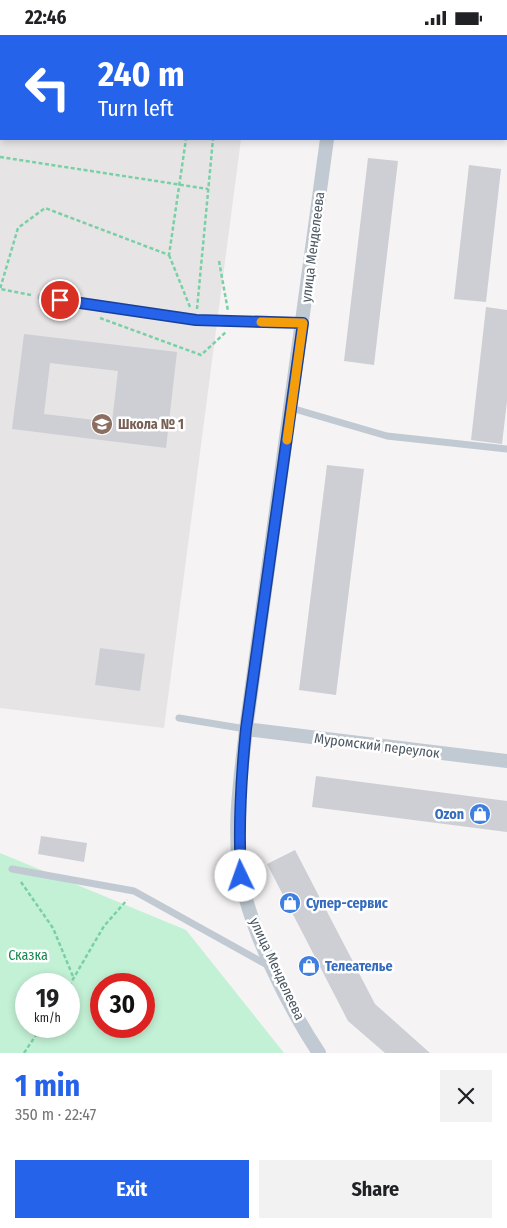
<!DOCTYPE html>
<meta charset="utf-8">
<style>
body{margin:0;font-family:"Fira Sans Condensed",sans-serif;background:#f2f2f2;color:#202124;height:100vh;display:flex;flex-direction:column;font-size:19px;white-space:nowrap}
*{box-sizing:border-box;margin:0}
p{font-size:16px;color:#757577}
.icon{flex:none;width:28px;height:28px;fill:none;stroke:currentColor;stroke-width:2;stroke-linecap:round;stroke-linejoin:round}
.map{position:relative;height:1018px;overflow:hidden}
.panel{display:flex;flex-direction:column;background:#fff;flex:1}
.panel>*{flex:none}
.guide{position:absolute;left:0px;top:0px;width:508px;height:105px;box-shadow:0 2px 8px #0003;background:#2563eb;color:#fff;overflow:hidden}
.speed{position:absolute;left:15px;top:938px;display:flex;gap:10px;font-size:25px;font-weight:700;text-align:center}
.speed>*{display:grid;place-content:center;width:65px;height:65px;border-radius:50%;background:#fff;box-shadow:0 2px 8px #0003;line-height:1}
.speed small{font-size:12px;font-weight:400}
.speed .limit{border:8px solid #d22;background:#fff;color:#111}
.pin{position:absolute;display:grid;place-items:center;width:42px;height:42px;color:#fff;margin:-21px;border:2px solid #fff;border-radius:50%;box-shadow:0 1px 5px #0007}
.me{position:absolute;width:55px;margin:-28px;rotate:357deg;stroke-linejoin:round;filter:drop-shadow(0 0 4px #0008)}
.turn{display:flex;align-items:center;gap:18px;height:105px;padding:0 15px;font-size:22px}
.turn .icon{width:65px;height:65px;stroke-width:2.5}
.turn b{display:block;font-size:35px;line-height:42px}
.round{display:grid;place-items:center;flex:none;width:52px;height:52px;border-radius:0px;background:#f2f2f2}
.headline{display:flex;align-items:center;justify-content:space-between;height:85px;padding:0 15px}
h1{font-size:30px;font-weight:700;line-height:38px;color:#2563eb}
.action{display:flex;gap:10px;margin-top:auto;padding:10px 15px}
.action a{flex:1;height:58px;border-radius:0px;background:#2563eb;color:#fff;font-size:20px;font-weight:700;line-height:58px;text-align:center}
.action a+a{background:#f2f2f2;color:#202124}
.status{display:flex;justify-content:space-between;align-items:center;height:35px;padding:0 25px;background:#fff;direction:ltr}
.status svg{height:14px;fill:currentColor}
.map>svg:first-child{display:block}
.education{fill:#e6e4e5}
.green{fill:#c3f1d5;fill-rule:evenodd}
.building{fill:#cdcfd5;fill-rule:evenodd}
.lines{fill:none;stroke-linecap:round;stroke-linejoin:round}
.path{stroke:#7ad0a6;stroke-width:2.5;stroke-dasharray:4 2.5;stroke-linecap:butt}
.service{stroke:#c1cad2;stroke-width:7}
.minor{stroke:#c1cad2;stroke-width:14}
.route-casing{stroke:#184099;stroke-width:12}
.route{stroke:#2563eb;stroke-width:9}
.slow{stroke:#f59e0b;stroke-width:9}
.labels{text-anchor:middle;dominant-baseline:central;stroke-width:5;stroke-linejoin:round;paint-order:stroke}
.street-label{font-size:14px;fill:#4a5661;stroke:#fff}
.education-label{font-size:14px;font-weight:bold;fill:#785e54;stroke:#fff;text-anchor:start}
.shop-label{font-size:14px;font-weight:bold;fill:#366cbe;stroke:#fff;text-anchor:start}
.park-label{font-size:14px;fill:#17864f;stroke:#fff}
</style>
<div class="status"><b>22:46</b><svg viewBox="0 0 49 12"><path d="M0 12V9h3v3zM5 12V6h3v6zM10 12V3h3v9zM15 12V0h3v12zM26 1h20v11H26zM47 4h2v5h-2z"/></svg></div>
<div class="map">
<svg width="507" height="1018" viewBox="0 0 507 1018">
<rect width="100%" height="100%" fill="#f5f3f3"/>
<path class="education" d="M0,0L183,1H1V104H241L164,693L0,673Z"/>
<path class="green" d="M0,818L186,895L284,1018H0ZM26,949H69V991H26ZM101,949H144V991H101Z"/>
<path class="building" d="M368,123L398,126L374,330L344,326Z
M469,130L501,134L486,267L454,264Z
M486,272L507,275V366L502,409L471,405Z
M24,299L177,317L166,413L12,394ZM50,328L118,336L112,387L44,379Z
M327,430L364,434L336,660L299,655Z
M100,613L145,619L140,656L95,650Z
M316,741L507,766V797L312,772Z
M41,801L87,808L84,827L38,819Z
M295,815L375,969L430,1018H385L348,986L267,829Z"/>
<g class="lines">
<path class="path" d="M0,21L1,19
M0,122L208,154
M169,220L190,272
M219,226L228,276
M31,260L0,254L18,193L45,173L169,220L186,104
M197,274L213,104
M100,283L201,320L226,297
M21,847L53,893L74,944
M69,951L104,891L127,865
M24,1018L42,991"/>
<path class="service" d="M41,262L196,285L303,287
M291,373L387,401L507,414
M179,683L246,694
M12,834L134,856L269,931"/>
<path class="minor" d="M339,1L340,0
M506,94H507
M246,694L507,726
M319,1018C289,973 250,895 241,842C232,794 241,741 246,694L327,104"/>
</g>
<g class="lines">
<g class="route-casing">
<path id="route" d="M60,265L196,285L303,288L246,694C241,743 238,791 241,841"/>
</g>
<use href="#route" class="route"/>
<path class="slow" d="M261,287L303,288L287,405"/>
</g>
<defs>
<g id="school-disc" transform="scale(1.125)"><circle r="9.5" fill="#8d6e63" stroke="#fff"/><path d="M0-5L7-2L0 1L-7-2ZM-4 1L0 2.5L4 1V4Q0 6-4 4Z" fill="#fff"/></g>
<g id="shop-disc" transform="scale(1.125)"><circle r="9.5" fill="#3f7fe0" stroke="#fff"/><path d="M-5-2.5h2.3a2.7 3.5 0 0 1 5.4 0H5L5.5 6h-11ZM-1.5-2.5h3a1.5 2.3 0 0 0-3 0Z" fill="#fff"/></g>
</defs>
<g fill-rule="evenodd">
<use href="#school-disc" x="102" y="389"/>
<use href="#shop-disc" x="480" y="779"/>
<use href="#shop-disc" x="290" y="868"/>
<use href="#shop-disc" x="309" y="931"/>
</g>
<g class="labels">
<g class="street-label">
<text transform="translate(313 212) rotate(-83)">улица Менделеева</text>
<text transform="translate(377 711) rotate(7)">Муромский переулок</text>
<text transform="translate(277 934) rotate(65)">улица Менделеева</text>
</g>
<g class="education-label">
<text x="118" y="389">Школа № 1</text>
</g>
<g class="shop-label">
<text x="464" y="779" text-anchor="end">Ozon</text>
<text x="306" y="868">Супер-сервис</text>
<text x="325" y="931">Телеателье</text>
</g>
<g class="park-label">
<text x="28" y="920">Сказка</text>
</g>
</g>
</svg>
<div class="speed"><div>19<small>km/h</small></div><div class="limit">30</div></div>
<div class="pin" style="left:60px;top:265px;background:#d93025"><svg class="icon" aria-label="arrive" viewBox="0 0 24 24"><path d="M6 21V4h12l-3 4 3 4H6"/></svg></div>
<svg class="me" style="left:241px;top:841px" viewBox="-20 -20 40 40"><circle r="19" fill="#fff"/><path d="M0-13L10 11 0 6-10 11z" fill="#2563eb"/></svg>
<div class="guide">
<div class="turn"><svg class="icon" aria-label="left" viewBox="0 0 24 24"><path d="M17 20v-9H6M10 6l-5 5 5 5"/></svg><div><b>240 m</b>Turn left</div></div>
</div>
</div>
<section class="panel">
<div class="headline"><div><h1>1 min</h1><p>350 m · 22:47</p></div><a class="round"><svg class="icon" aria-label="close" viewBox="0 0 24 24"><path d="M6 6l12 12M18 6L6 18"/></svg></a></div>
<div class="action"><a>Exit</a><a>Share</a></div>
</section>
